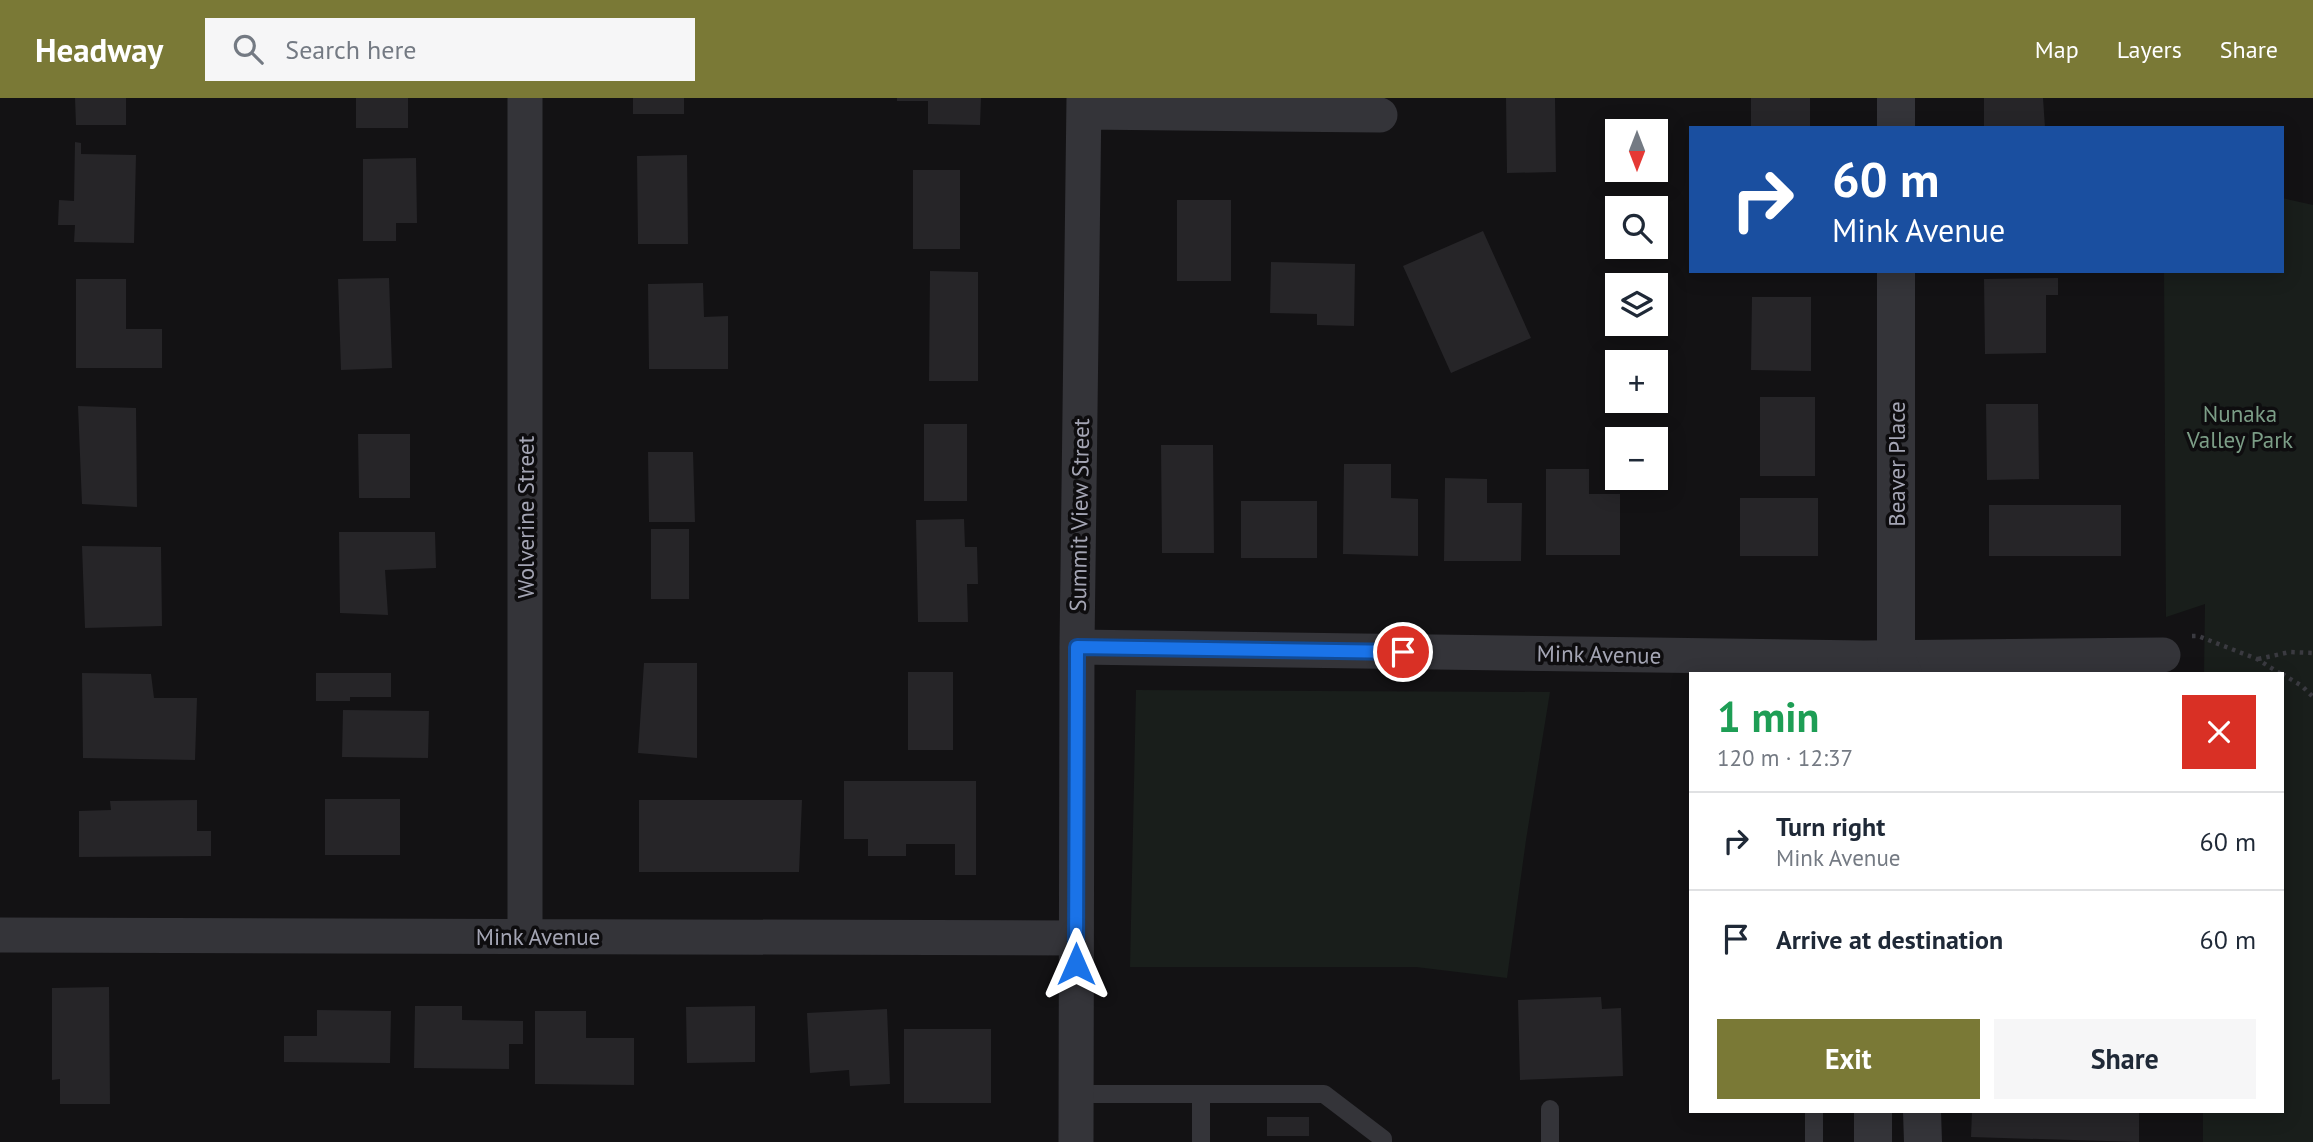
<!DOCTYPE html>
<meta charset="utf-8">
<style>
body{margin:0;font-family:"PT Sans",sans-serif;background:#f6f6f7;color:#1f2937;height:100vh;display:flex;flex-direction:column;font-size:26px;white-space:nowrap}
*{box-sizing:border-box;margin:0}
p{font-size:23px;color:#747a83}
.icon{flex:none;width:38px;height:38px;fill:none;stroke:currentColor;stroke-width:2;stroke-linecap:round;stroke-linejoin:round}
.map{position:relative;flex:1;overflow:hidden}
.drawer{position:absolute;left:1689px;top:574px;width:595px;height:441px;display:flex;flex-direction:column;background:#fff;border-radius:0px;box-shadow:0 4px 18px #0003}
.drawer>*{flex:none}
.guide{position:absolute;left:1689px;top:28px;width:595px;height:147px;border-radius:0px;box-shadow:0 4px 18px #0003;background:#1a4fa0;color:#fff;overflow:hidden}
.needle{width:46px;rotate:180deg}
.buttons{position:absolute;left:1605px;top:21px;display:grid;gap:14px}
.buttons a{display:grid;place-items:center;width:63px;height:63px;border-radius:0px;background:#fff;box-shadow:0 4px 18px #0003;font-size:35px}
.pin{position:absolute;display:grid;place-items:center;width:60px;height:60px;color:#fff;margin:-30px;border:4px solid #fff;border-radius:50%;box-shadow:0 2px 7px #0007}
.me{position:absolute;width:77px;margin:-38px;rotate:0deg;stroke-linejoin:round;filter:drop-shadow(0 0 5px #0008)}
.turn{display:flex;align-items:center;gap:24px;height:147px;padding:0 28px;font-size:32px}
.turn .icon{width:91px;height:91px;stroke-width:2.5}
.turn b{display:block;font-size:49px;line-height:60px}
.round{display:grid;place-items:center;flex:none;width:74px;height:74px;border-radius:0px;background:#f6f6f7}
.headline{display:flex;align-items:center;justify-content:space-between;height:119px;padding:0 28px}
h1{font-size:42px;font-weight:700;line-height:52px;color:#1e9e55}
.primary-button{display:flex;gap:14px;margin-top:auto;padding:14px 28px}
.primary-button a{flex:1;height:80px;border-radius:0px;background:#7a7936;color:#fff;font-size:28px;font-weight:700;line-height:80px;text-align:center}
.primary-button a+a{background:#f6f6f7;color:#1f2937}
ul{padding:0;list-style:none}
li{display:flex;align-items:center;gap:21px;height:98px;padding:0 28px;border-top:2px solid #e0e1e3}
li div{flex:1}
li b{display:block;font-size:26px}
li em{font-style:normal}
header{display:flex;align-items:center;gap:42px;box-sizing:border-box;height:98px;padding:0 35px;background:#7a7936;color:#fff}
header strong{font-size:33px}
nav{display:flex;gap:38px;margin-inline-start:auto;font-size:24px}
.search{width:490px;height:63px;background:#f6f6f7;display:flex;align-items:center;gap:18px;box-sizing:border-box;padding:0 24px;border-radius:0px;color:#747a83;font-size:26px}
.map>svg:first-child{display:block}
.green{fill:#191e1b}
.building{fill:#262528}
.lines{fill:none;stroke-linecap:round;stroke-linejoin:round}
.path{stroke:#3a3a40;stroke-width:4.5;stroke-dasharray:3.5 5;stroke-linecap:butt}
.service{stroke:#343439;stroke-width:18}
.minor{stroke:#343439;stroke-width:35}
.tertiary{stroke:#343439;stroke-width:38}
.route-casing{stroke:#114b97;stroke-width:18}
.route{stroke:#1a73e8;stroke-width:12}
.labels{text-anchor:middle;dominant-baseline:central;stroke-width:7;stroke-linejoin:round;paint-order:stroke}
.park-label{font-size:23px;fill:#7c9e87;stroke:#0e0d0f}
.street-label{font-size:23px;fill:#a4a5b4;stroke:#0e0d0f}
</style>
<header>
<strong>Headway</strong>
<div class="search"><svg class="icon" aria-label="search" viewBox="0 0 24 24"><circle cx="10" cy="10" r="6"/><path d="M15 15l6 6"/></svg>Search here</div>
<nav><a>Map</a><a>Layers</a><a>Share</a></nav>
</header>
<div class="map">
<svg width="2313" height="1044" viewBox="0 0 2313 1044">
<rect width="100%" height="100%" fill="#131214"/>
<path class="green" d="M2282,100L2313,107V1044H2203V1013H2282V576H2204L2205,506L2166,519L2164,173H2282Z
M1136,592L1550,594L1526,742L1507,880L1416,869H1130Z"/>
<path class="building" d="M75,0H126V27H76Z
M356,0H408V30H356Z
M633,0H684V16H633Z
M897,0H981L980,27L928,26V3H897Z
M1506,0H1555L1556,74L1507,75Z
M1751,0H1810V30H1751Z
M1984,0H2043L2045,30H1984Z
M75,44L81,45V56L136,57L134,145L74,144L75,127H58L59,102L74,103Z
M687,57L688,146H638L637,58Z
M416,60L417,125H396V143H363V61Z
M913,72H960V151H913Z
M1177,102H1231V183H1177Z
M1483,133L1531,240L1451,275L1403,168Z
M1271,164L1355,166L1354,228L1317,227V216L1270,215Z
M930,173L978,174V283H929Z
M389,180L392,270L341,272L338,181Z
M2058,180V197H2046V255L1985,256L1984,181Z
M76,181H126V231H162V270H76Z
M703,185L704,219L728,218V271H649L648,186Z
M1752,199H1811V273L1751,272Z
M1760,299H1815V378H1760Z
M1986,306H2038L2039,381L1987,382Z
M78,308L136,310L137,409L82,406Z
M924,326H967V403H924Z
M358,336H410V400H359Z
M1161,347H1213L1214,455H1162Z
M648,354H693L695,424H649Z
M1344,366H1391V400L1418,401V458L1343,456Z
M1546,371H1589V396H1620V457H1546Z
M1445,380L1487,381V405H1522L1521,463H1444Z
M1740,400H1818V458H1740Z
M1241,403H1317V460H1241Z
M1989,407H2121V458H1989Z
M964,421L965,449H977L978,486H967L968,524H918L916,422Z
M651,431H689V501H651Z
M339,434H435L436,470L385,472L388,517L340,515Z
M82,448L161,449L162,528L85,530Z
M644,565H697V660L638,655Z
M908,574H953V652H908Z
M82,575L151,576L154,600H197L195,662L83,660Z
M316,575H391V599H350V603H316Z
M343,612L429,613L428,660L342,659Z
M844,683H976V777H955V746H906V758H868V741H844Z
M325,701H400V757H325Z
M197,702V733H211V758L79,759V713L111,712L110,703Z
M639,702H802L799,774H639Z
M109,889L110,1006H60V981L52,982V890Z
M1601,899L1602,911L1621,910L1623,978L1520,982L1518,902Z
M415,908H462V922L523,923V946H509V971L414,970Z
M755,908V964L687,965L686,909Z
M887,911L890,986L850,988L849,972L810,975L807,915Z
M317,912L391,913L390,965L284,964V938H317Z
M535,913H586V940H634V987L535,986Z
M904,931H991V1005H904Z
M1972,1013H2139V1044L1971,1039Z
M1267,1019H1309V1038H1267Z"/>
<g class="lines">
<path class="path" d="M2192,538H2198L2257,561L2281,576
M2258,561L2290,554L2313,555
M2282,576L2302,588L2313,599"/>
<path class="service" d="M1075,996H1324L1383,1041V1044
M1550,1011V1044
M1201,1044V997
M1814,1044V1013"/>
<path class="minor" d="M525,0V838
M1084,14L1380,17
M1077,549L1864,560L2163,557
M0,837L1076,840
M1076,1044L1077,549L1084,0"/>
<path class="tertiary" d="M1896,0V30
M1896,173V560L1903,576
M1922,1013L1923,1044
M1873,1044V1013"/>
</g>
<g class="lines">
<g class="route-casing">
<path id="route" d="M1076,866L1077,549L1403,554"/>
</g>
<use href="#route" class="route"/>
</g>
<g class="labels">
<g class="park-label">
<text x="2240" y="315">Nunaka<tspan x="2240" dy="26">Valley Park</tspan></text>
</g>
<g class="street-label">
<text transform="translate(1896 366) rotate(-90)">Beaver Place</text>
<text transform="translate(1079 417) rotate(-89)">Summit View Street</text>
<text transform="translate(525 419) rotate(-90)">Wolverine Street</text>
<text transform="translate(1599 556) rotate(1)">Mink Avenue</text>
<text x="538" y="838">Mink Avenue</text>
</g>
</g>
</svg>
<div class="buttons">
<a><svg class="needle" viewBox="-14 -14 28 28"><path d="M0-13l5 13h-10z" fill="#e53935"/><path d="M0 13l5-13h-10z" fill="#747a83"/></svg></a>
<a><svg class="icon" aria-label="search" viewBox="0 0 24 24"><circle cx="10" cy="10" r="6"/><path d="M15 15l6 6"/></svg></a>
<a><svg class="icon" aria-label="layers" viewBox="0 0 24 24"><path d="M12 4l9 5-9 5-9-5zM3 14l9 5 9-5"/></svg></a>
<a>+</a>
<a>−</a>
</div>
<div class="pin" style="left:1403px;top:554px;background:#d93025"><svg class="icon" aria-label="arrive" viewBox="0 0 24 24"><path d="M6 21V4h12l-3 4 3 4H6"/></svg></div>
<svg class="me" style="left:1076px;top:866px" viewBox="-20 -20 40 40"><path d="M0-17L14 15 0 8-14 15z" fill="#1a73e8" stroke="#fff" stroke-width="4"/></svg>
<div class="guide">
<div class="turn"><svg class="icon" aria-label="right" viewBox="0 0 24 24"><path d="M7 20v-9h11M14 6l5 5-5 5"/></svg><div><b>60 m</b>Mink Avenue</div></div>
</div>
<section class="drawer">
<div class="headline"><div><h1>1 min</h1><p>120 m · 12:37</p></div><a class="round" style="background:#d93025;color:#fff"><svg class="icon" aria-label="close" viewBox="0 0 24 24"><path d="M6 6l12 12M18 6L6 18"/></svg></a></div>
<ul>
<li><svg class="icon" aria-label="right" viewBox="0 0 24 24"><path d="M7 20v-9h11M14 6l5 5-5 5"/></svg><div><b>Turn right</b><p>Mink Avenue</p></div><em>60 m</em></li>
<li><svg class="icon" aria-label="arrive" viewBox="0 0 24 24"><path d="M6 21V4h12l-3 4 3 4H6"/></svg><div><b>Arrive at destination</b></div><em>60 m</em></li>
</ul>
<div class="primary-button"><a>Exit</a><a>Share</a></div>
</section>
</div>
